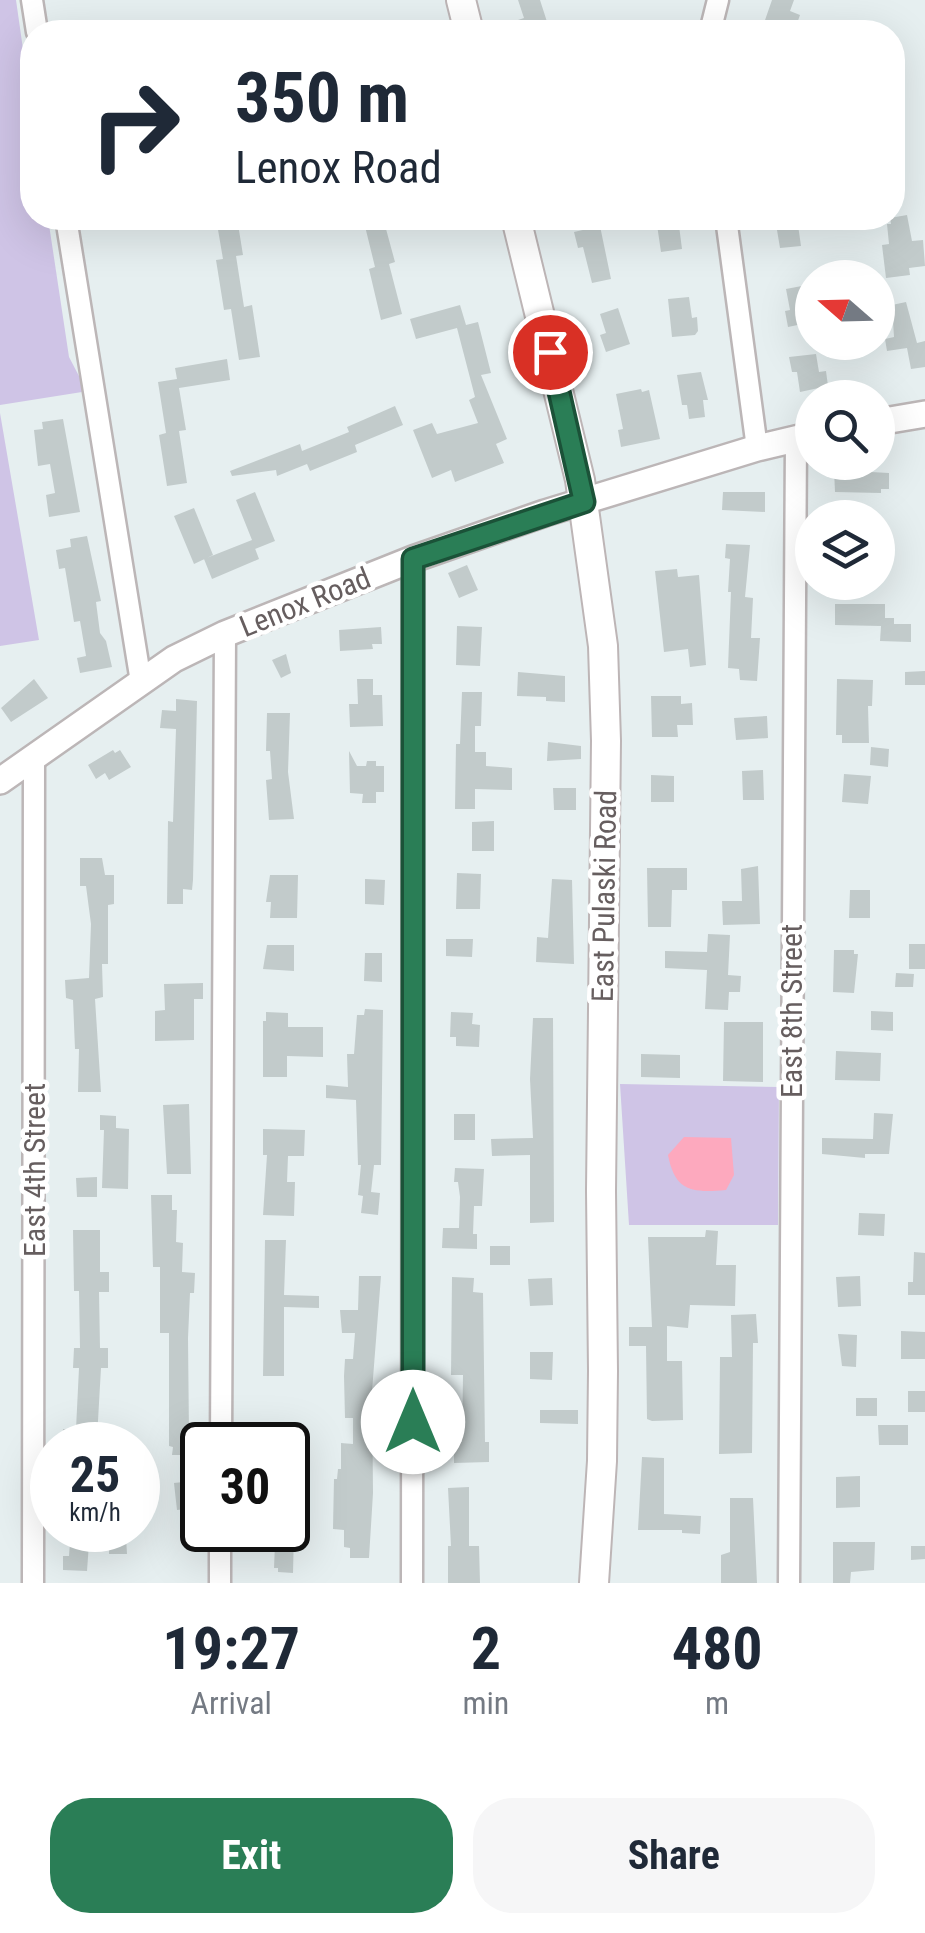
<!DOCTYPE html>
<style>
body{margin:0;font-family:"Roboto Condensed",sans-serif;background:#f6f6f7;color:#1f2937;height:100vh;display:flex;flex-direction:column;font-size:38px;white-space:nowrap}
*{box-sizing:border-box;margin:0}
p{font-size:32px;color:#747a83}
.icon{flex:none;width:55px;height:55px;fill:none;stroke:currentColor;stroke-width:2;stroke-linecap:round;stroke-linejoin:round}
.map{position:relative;height:1583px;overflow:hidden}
.drawer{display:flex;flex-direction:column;background:#fff;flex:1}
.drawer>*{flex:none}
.top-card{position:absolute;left:20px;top:20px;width:885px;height:210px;border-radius:40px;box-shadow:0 10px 40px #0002;background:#fff;color:#1f2937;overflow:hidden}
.needle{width:65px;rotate:290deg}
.buttons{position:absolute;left:795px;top:260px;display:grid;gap:20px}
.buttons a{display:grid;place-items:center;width:100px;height:100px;border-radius:50%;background:#fff;box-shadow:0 10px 40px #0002;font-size:50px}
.speed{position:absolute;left:30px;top:1422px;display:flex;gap:20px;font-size:50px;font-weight:700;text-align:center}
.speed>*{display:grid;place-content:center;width:130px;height:130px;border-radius:50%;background:#fff;box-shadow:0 10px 40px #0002;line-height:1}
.speed small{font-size:25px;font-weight:400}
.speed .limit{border:5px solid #111;border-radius:15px;background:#fff;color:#111}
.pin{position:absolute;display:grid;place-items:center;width:85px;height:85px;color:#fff;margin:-42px;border:5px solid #fff;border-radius:50%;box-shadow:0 2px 10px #0007}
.me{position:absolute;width:110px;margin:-55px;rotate:0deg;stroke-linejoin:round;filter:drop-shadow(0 0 8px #0008)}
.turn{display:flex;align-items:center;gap:35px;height:210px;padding:0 50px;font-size:45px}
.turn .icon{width:130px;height:130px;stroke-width:2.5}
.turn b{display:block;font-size:70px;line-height:85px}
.eta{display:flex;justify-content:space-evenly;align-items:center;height:170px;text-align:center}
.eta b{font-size:60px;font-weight:700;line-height:70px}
.cta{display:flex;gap:20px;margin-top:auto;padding:20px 50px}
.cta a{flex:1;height:115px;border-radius:40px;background:#2a7e56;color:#fff;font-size:40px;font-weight:700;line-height:115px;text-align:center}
.cta a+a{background:#f6f6f7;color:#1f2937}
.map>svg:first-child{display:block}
.green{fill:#cfc4e6}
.water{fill:#fda9be}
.building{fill:#c2cbcb}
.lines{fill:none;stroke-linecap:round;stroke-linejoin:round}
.minor-casing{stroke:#bcb6b7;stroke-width:25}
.tertiary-casing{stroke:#bcb6b7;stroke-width:30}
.secondary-casing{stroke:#bdb5b6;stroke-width:32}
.minor{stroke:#fff;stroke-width:20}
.tertiary{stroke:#fff;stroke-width:25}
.secondary{stroke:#fff;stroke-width:28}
.route-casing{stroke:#1b5238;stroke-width:25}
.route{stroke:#2a7e56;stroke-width:18}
.labels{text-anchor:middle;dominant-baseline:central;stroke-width:9;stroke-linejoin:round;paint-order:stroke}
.street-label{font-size:30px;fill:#665e5f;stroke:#fff}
</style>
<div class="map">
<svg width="925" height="1583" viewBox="0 0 925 1583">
<rect width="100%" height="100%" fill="#e6eff0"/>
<path class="green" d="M0,0H16L32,112V218H48L69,357L80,378L82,392L0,405Z
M0,413L39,640L0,646Z
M620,1084L779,1087L778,1225H629Z"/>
<path class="water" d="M684,1137L731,1138L734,1175L726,1190C691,1193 675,1191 668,1155Z"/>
<path class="building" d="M518,0H540L549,28L522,32L518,20L524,18Z
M772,0H794L790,11L800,15L794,32H768L770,25L764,23Z
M907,215L912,241L923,240L925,266L909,268L910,275L886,278L882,245L889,244L887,224H891L890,218Z
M216,218H237L243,255L236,256L244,307L252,305L260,357L239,360L231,309L224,310L216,260L223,259Z
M363,218H383L395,262L389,264L402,314L381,320L369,269L375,267Z
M656,218H678L682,249L661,252Z
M775,218H797L801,246L780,248Z
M600,226L611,279L592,283L583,247L578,248L574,232Z
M807,285L812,322L788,327L785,311L790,310L786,289Z
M689,297L692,318L697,317L698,331L695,335L672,337L668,299Z
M906,302L917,343L925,341V367L911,369L907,348L887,351L885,339L894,337L892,305Z
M460,305L466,325L478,322L491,373L481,375L507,439L496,444L504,463L455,482L451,470L432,478L413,430L432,423L437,434L478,423L469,400L475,397L457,328L416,339L410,319Z
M618,308L630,344L606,352L600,335L606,333L600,314Z
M816,354L819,372L826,371L828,386L800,392L797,372H792L789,357Z
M227,359L230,380L179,388L186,430L179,431L187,483L167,486L159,435L166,433L158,382L177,379L175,368Z
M701,372L708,400H703L705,417L689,419L687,405H682L677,375Z
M641,389L642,392L649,390L660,439L621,447L618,430L623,429L616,394Z
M395,406L403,425L355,445L357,452L310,471L307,464L277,476L276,470L232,476L230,471L300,444L302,451L349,432L347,427Z
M63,419L80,512L49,517L46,495L55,493L50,464L38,466L34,430L43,429L42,422Z
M834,470L889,473V489H881V493L835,492Z
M255,492L275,541L255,549L253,543L259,559L212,579L204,559L252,540L236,500Z
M723,492H765V512L722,510Z
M194,508L213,555L194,564L174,516Z
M87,536L101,601L96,602L100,633L106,641L112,667L80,673L77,658L86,656L80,621L74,622L65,568L59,569L56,550L71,547L70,539Z
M726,544L750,545L745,597L753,598L751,638H760L757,681L740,680L739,669L728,668L731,592H728L730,559L725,558Z
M467,565L478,590L459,598L448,573Z
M677,569L678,577L699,575L706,665L690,667L688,649L664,652L655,571Z
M835,604H885V618H894V624H911V642L880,641L881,626L835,625Z
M457,626L482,627L480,666L456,665Z
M381,627L382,644H372L373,649L340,651L339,630Z
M286,654L291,673L281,678L272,660Z
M925,671V685H905V672Z
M518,672L565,676V702L546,701V697L517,696Z
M34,679L48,698L11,722L1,708Z
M357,679H373V695H382L383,726L350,727L349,704H358Z
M837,679L873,680L872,706H868L869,743H842V735H836Z
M462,692H482L481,726H475V752H486V766L512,768V790L475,789V809H455L456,744H460Z
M651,696H681V704L692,703L693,725H677L678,737H652Z
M176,699L197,701L193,880L192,890L183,889V904H167L168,821L173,822L176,729L160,728L162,710L176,711Z
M267,713H290L288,772L294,819L269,820L266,780L272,779L270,751H266Z
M767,716L768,738L736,740L734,718Z
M548,742L581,746V759L547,761Z
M871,747L889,749L888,767L870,765Z
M113,750L115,753L120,750L131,767L109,780L105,773L96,779L88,765Z
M349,751L357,766H366L367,761H376V766H384V792H376V803H362L363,794L350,793Z
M763,770L764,800H743L742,771Z
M844,774L871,776L868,804L842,802Z
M651,775L674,776V802H651Z
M553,788H576V810H554Z
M494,821V851H472V822Z
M80,858H102L105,875H114V904L108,905V964H102L103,997L95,999L101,1092H78L79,1049H75L73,1000L66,998L65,980L89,978L91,924L86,886H80Z
M758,866L760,924L723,925L722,901H742L741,869Z
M647,868H687V890H672L671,927H648Z
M457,873L481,874L480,909H456Z
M270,875H298L297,918H270L271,902H266Z
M365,879L385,880L384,905L365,904Z
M552,879L572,880L574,964L536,962L537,937L548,938Z
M850,890H870V918H849Z
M708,934L730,935L728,975L741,976L740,992H729L728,1010L705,1009L707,970L665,968V951L707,952Z
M446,939H473L472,957L446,956Z
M909,944H925V969H909Z
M267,945H294V971L263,969Z
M834,950H854V954H858L854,993L833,992Z
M365,953H382V982L364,981Z
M896,973L914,974L913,987H895Z
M203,983V999H194V1040L155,1041V1011L165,1010L164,984Z
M365,1009L383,1010L381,1165H374L371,1192L380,1193L378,1215L361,1213L363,1196L358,1195L361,1165H358L356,1100L326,1098V1085L348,1087L347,1054H354L357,1015H364Z
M871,1011L893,1012V1031L871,1030Z
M266,1012L288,1013V1027H323V1057L287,1056V1077H263V1021H266Z
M451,1012L473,1013L472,1024L480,1025L479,1047L456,1046V1037H450Z
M533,1018H553L554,1222L530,1223V1155L492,1156L491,1139L533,1138L530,1079Z
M724,1022H763V1082L723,1081Z
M836,1051L881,1053L880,1081L835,1080Z
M641,1054L680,1055V1078L641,1077Z
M189,1104L191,1174H167L163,1105Z
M874,1113L893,1114L889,1154H865V1158L822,1154V1138L873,1139Z
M454,1114H475V1140H454Z
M100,1115L116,1116V1128L129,1129L128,1189L102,1188L104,1130H100Z
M263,1129L305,1130L304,1156H288L287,1182H295L294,1216L263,1215L267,1155H263Z
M455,1168L484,1169L482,1206H474L473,1234H477V1249L442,1248L443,1228H459L460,1197L458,1182H454Z
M97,1177V1197H77L76,1178Z
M151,1195H172V1210H177L176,1242L183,1243L182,1272L195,1273L194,1293H190L188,1338L189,1436H200V1453L194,1455H172L173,1447L169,1446V1333H160V1267H153Z
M859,1213L885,1214L884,1236L858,1235Z
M73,1230H100V1272H109V1292H99L100,1348H108V1368H101L97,1438H89V1445H62L63,1429H76L79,1368H73L74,1348H80L79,1291H74Z
M706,1230L718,1231L716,1265H736L735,1306L690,1305L688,1328L667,1326V1361H682L683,1420L652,1421L647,1419L646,1346H629V1327H652L648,1237H705Z
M265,1240H286L284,1295L319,1296V1308L284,1307V1376H263Z
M490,1246H510V1265H490Z
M914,1252L925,1253V1295H908V1282H913Z
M359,1276H381L372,1391L373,1493L369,1558H350V1548L344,1547V1530L333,1529L334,1479H337L338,1469H341V1443L353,1444V1418H345L344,1376L345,1359H353L355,1333H342L340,1310H358Z
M860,1276L861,1306L838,1307L836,1277Z
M452,1277L474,1278L473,1292L483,1293L485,1442H489V1462L454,1463V1442H462L463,1375H451Z
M552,1278L553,1305L530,1306L528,1279Z
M756,1314L758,1343H753L752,1453L719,1454L720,1357H732L731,1315Z
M901,1331L925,1332V1359H901Z
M838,1334L857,1335L856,1367L842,1366Z
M530,1352H553L552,1380L530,1379Z
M908,1391H925V1412H908Z
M856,1398H877V1416H856Z
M540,1410H578V1424L540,1423Z
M878,1425H908V1445H879Z
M254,1432H288V1445H254Z
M642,1457L664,1458V1514L701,1516L700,1534L682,1533V1530H638Z
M860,1476V1507L836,1508V1477Z
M193,1481L197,1508L177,1510L174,1483Z
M469,1487V1546H479L480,1583H448V1546H451L448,1488Z
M730,1498H753L757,1583H721V1555L730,1552Z
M265,1530L294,1532L293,1573L278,1572V1568H274L275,1544H265Z
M109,1537H126L127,1554H109Z
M70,1542L89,1543L87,1571L63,1570V1556H69Z
M833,1542H875L874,1570L851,1572L850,1583H833Z
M911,1546H925V1559L911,1560Z"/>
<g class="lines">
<g class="minor-casing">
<path id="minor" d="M32,0L37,32
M710,32L718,0
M66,218L141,682
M726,218L757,448
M221,1445L225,634
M33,1583L34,757
M220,1583V1530
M412,1583L413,559
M789,1583L796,439"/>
</g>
<g class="tertiary-casing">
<path id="tertiary" d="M878,422L925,414
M0,781L174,659L225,634L413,559L545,513L757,448L812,435"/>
</g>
<g class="secondary-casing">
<path id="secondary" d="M461,0L469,32
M516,218L580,480L603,646L606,741L601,1191L603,1371L602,1461L594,1583"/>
</g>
<use href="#minor" class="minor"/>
<use href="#tertiary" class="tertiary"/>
<use href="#secondary" class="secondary"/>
</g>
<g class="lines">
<g class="route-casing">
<path id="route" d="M413,1422V559L584,502L550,352"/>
</g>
<use href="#route" class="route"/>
</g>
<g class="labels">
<g class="street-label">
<text transform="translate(305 602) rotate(-22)">Lenox Road</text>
<text transform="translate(604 896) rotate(-89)">East Pulaski Road</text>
<text transform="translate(791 1011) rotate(-90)">East 8th Street</text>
<text transform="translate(34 1170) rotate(-90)">East 4th Street</text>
</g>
</g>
</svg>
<div class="buttons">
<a><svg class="needle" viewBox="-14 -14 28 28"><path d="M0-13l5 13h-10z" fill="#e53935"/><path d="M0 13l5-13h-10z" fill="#747a83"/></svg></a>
<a><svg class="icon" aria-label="search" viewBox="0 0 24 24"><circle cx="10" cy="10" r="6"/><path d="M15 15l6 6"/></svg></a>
<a><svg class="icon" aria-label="layers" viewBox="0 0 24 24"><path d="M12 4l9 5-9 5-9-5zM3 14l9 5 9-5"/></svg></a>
</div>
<div class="speed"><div>25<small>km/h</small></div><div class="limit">30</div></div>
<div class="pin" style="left:550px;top:352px;background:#d93025"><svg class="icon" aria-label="arrive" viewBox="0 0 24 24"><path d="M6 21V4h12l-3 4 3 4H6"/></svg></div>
<svg class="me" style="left:413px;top:1422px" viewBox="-20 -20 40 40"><circle r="19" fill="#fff"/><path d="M0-13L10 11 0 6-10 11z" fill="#2a7e56"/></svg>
<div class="top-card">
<div class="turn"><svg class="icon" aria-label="right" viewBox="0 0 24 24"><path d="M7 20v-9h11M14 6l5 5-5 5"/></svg><div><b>350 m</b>Lenox Road</div></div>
</div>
</div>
<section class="drawer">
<div class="eta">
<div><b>19:27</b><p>Arrival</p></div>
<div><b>2</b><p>min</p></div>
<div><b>480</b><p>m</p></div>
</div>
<div class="cta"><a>Exit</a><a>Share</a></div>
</section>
